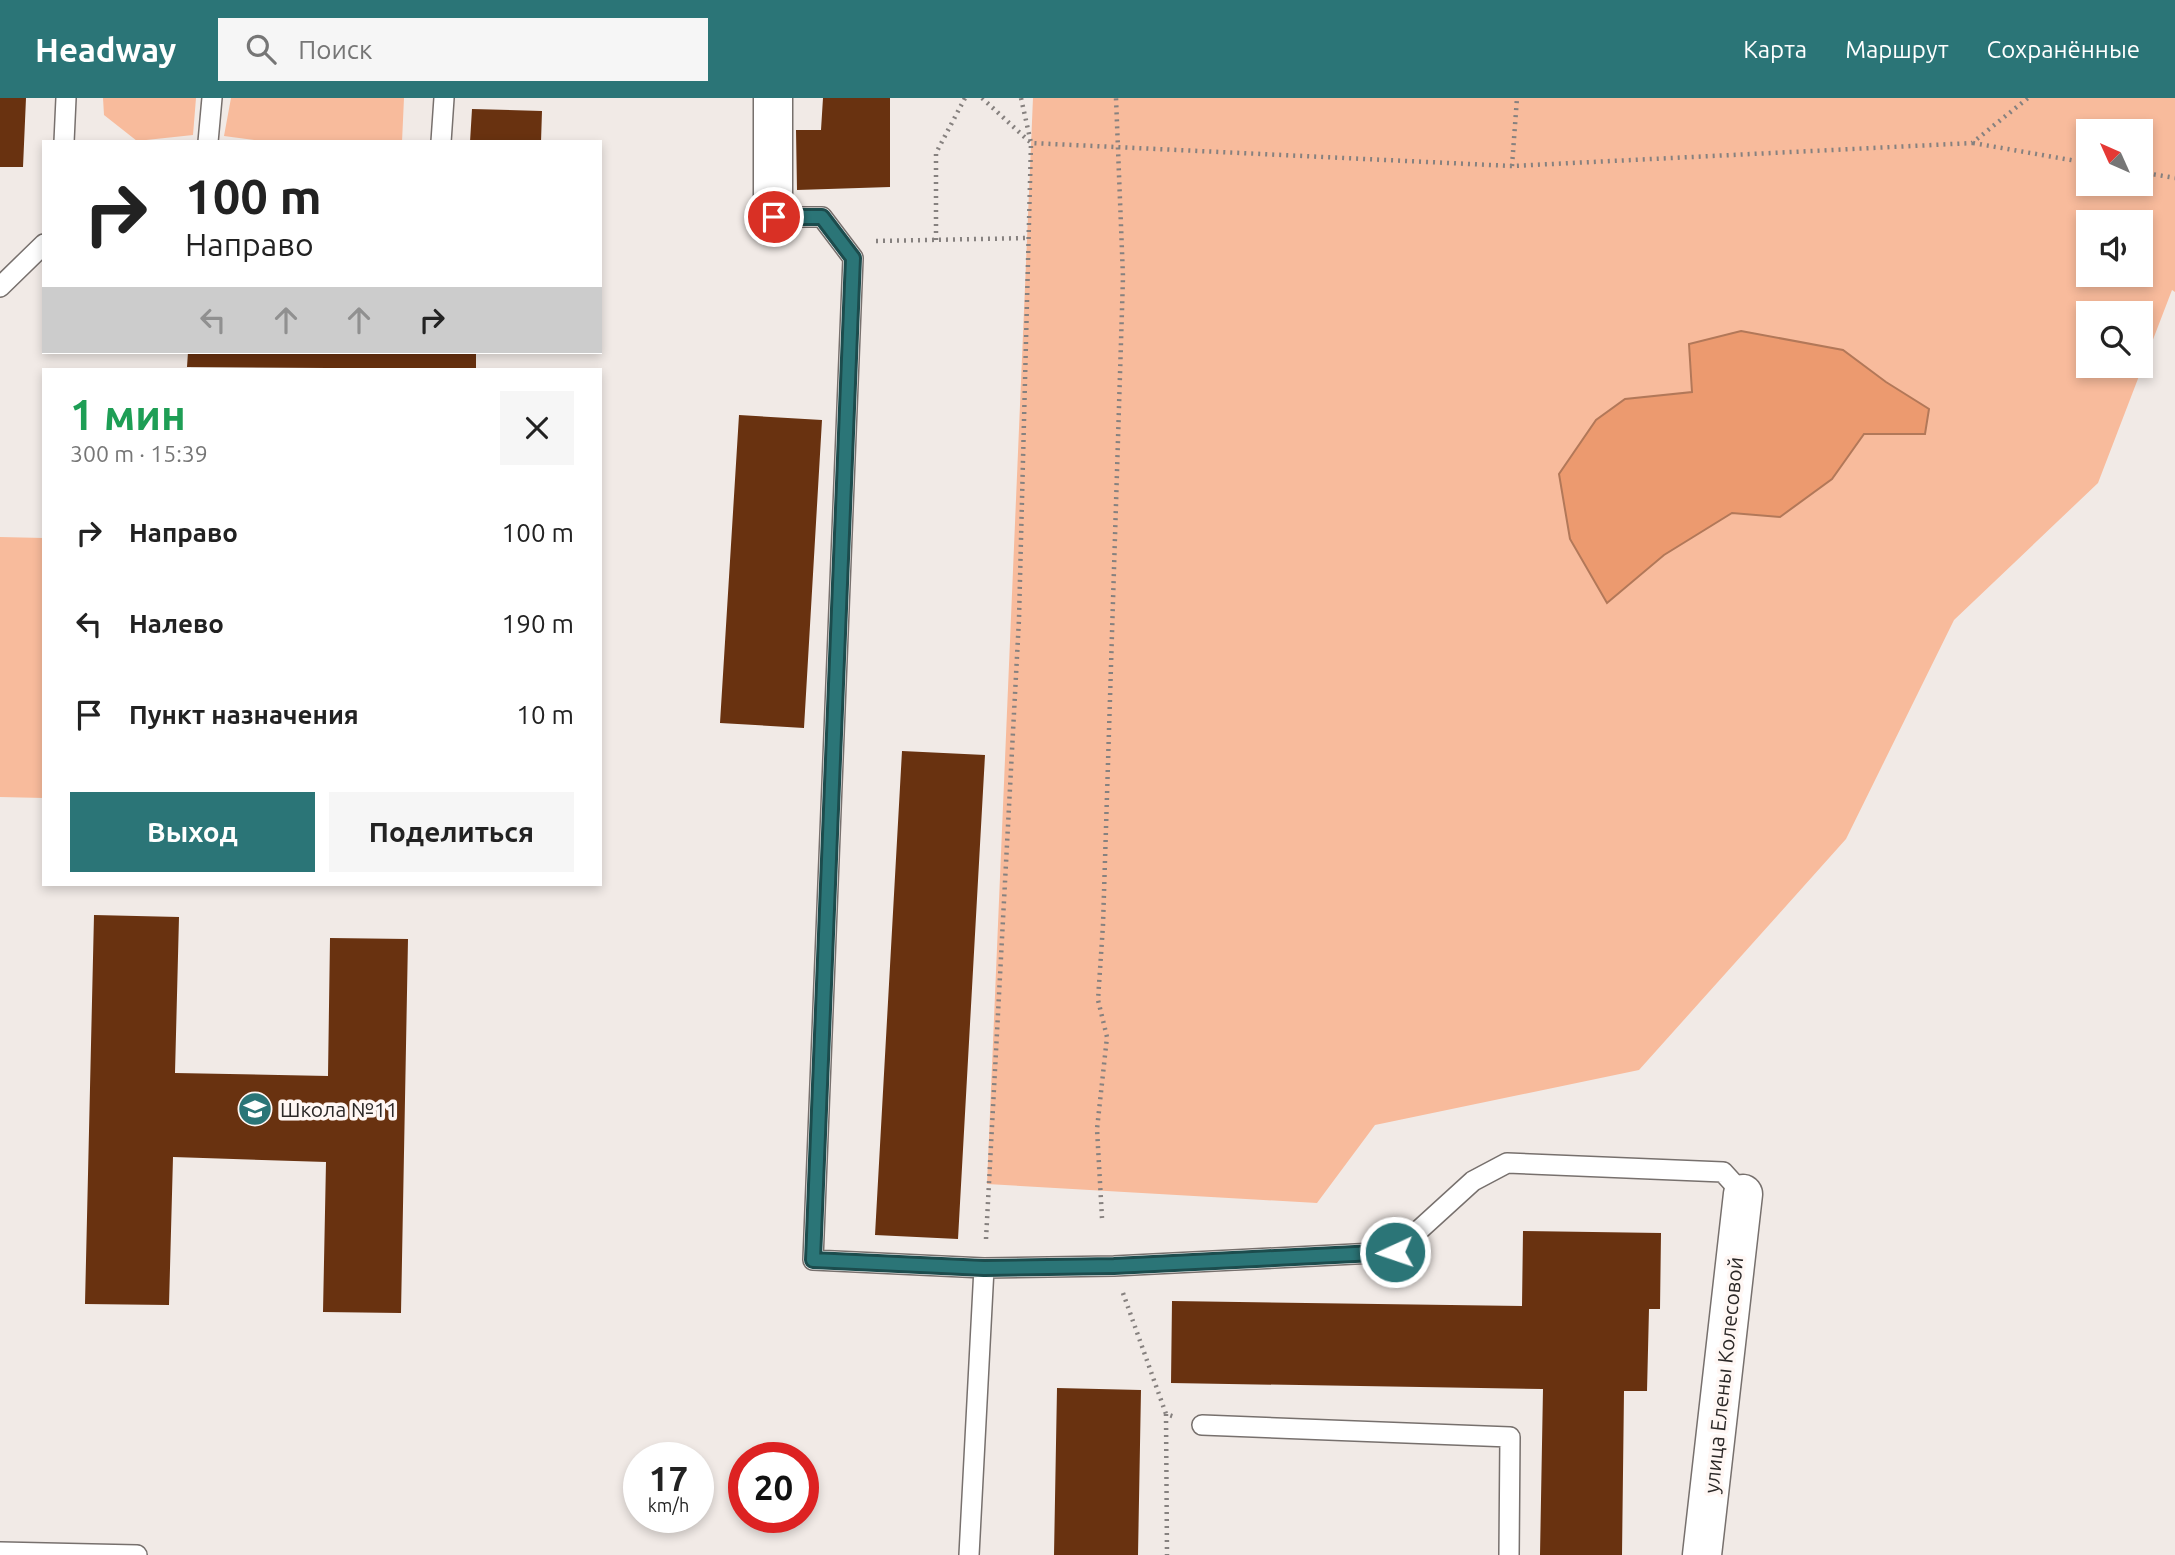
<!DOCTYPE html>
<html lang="ru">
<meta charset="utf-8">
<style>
body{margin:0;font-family:Ubuntu,sans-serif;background:#f6f6f6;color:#222;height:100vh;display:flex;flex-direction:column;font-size:26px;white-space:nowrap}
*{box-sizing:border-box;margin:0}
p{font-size:23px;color:#767676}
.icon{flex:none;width:38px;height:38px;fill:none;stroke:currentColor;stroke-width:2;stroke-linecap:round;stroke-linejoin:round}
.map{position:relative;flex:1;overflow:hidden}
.panel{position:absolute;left:42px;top:270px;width:560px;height:518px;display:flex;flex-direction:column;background:#fff;border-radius:0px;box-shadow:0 4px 10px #0003}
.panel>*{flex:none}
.hud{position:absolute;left:42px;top:42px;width:560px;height:214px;border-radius:0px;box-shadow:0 4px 10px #0003;background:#fff;color:#222;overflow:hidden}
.needle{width:46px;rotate:315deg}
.tools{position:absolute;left:2076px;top:21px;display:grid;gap:14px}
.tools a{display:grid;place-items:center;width:77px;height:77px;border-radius:0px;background:#fff;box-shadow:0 4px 10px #0003;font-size:35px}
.speed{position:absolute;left:623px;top:1344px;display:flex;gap:14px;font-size:35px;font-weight:700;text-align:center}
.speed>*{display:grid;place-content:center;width:91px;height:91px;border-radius:50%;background:#fff;box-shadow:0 4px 10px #0003;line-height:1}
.speed small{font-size:18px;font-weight:400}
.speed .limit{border:10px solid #d22;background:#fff;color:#111}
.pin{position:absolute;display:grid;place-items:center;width:60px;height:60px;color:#fff;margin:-30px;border:4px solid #fff;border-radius:50%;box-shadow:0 2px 7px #0007}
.me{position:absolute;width:77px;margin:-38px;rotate:267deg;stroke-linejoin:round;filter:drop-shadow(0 0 5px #0008)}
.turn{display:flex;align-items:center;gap:24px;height:147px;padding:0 28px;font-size:32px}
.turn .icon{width:91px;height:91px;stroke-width:2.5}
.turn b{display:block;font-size:49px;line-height:60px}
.lanes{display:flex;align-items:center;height:66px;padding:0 28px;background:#0003;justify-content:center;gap:35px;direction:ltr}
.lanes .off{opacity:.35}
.round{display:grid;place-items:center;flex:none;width:74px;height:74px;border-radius:0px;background:#f6f6f6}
.summary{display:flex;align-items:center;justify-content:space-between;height:119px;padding:0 28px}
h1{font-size:42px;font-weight:700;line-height:52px;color:#1e9e55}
.cta{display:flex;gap:14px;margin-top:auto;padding:14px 28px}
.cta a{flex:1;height:80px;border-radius:0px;background:#2b7577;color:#fff;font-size:28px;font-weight:700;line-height:80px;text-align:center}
.cta a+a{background:#f6f6f6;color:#222}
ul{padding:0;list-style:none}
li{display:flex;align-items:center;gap:21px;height:91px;padding:0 28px}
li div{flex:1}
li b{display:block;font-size:26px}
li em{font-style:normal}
header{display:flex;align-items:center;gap:42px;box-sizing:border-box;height:98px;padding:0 35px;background:#2b7577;color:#fff}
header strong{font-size:33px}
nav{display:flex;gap:38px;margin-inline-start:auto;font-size:24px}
.search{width:490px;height:63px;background:#f6f6f6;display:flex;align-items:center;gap:18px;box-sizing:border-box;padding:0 24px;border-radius:0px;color:#767676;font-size:26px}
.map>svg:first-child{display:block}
.green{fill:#f8bb9c;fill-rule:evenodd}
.water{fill:#ec9a6f;stroke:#b27859;stroke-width:2}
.building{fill:#693210}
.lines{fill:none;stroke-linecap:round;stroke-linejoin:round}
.lane-casing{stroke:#77706d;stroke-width:22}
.street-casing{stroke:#77706d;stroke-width:41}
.path{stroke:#86817f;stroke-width:4.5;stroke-dasharray:2 5;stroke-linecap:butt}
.lane{stroke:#fff;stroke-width:19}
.street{stroke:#fff;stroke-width:38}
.route-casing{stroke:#1c4c4d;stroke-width:18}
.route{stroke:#2b7577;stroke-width:12}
.labels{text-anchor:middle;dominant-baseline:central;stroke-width:7;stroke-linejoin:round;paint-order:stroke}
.poi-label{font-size:21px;fill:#2b2827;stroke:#fff7f4;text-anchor:start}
.street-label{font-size:21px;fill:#2b2827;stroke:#fff7f4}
</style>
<header>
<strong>Headway</strong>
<div class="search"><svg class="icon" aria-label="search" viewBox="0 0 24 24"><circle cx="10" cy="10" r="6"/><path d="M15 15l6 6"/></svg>Поиск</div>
<nav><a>Карта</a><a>Маршрут</a><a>Сохранённые</a></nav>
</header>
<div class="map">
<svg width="2175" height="1457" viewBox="0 0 2175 1457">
<rect width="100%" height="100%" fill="#f1eae6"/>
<path class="green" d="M103,0H196L193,37L137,43L104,17Z
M231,0H404L402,44H269L224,38Z
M1033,0H2175V194L2172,192L2098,385L1954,522L1846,741L1639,972L1375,1027L1317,1105L987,1086ZM2088,33H2140V86H2088ZM2088,124H2140V177H2088ZM2088,215H2140V268H2088Z
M0,439L44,440V700L0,699Z"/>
<path class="water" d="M1741,233L1843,252L1886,284L1929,311L1925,336H1864L1832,381L1780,419L1732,415L1664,457L1607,505L1570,441L1559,376L1596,322L1625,301L1692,294L1689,246Z"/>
<path class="building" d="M0,0H26L23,69H0Z
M823,0H890V89L797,92L796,32H821Z
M472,11L542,13L541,44H470Z
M188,254H476V271L187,269Z
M739,317L822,322L804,630L720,625Z
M902,653L985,657L958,1141L875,1137Z
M94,817L179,819L175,975L328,978L330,840L408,841L401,1215L323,1214L326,1064L173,1059L169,1207L85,1206Z
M1523,1133L1661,1135L1660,1211H1649L1647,1293H1624L1622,1457H1540L1543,1291L1171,1285L1172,1203L1522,1208Z
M1057,1290L1141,1292L1138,1457H1054Z"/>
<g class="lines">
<g class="lane-casing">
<path id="lane" d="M64,44L66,0
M208,44L212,0
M441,44L444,0
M773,119H822L853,160L813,1162L984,1170L1114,1168L1395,1154L1473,1083L1507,1065L1723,1074L1743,1096
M0,189L44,146
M1202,1327L1510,1339L1509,1457
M0,1454L137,1457
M969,1457L984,1170"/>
</g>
<g class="street-casing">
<path id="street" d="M773,0V119
M1702,1457L1743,1096"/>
</g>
<path class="path" d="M982,0L1031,45L1512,68L1972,45L2028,0
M1973,45L2088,65
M1512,68L1517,0
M2140,74L2175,80
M936,142V55L965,0
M876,143L1029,140
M1102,1120L1097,1031L1107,939L1098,902L1103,827L1123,179L1116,0
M986,1141L1019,521L1031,45L1021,0
M1123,1195L1166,1316L1175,1319
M1166,1316L1167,1457"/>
<use href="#lane" class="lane"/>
<use href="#street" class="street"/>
</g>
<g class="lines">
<g class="route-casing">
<path id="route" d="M774,119H822L853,160L813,1162L984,1170L1114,1168L1395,1154"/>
</g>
<use href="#route" class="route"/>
</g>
<defs>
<g id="school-disc" transform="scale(1.75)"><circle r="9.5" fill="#2b7577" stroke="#fff7f4"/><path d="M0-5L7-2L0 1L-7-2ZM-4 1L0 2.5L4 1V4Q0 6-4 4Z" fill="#fff"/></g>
</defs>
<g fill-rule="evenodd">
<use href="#school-disc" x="255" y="1011"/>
</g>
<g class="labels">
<g class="poi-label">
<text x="280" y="1011">Школа №11</text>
</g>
<g class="street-label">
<text transform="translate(1723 1277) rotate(-84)">улица Елены Колесовой</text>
</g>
</g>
</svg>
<div class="tools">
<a><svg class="needle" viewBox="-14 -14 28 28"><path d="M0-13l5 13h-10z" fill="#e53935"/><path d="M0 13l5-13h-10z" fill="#767676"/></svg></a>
<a><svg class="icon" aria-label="sound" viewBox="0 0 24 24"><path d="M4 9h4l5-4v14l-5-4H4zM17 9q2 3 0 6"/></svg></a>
<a><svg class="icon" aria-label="search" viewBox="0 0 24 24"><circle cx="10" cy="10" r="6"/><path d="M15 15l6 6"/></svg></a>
</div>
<div class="speed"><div>17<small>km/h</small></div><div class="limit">20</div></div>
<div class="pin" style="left:774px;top:119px;background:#d93025"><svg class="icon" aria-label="arrive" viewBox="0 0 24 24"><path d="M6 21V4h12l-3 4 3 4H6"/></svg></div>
<svg class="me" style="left:1395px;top:1154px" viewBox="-20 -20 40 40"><circle r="17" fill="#2b7577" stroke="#fff" stroke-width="3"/><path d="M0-11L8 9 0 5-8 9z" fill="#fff"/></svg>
<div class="hud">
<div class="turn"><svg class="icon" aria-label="right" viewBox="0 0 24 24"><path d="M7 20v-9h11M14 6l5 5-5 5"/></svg><div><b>100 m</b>Направо</div></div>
<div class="lanes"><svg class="icon off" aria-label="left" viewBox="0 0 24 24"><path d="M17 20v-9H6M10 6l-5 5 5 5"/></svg><svg class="icon off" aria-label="ahead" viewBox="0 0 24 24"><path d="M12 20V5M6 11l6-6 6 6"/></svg><svg class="icon off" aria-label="ahead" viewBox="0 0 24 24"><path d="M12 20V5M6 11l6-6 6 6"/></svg><svg class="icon" aria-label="right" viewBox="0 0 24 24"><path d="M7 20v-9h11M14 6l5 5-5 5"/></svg></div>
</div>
<section class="panel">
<div class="summary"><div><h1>1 мин</h1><p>300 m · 15:39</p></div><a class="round"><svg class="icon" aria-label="close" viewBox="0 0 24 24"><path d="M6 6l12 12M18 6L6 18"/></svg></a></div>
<ul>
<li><svg class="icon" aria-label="right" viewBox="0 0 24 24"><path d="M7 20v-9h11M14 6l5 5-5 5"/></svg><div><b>Направо</b></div><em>100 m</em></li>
<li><svg class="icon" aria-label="left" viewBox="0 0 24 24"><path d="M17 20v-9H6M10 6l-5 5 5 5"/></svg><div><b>Налево</b></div><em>190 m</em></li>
<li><svg class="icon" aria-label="arrive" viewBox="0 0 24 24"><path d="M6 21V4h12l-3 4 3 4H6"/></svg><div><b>Пункт назначения</b></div><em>10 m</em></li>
</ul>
<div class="cta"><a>Выход</a><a>Поделиться</a></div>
</section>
</div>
